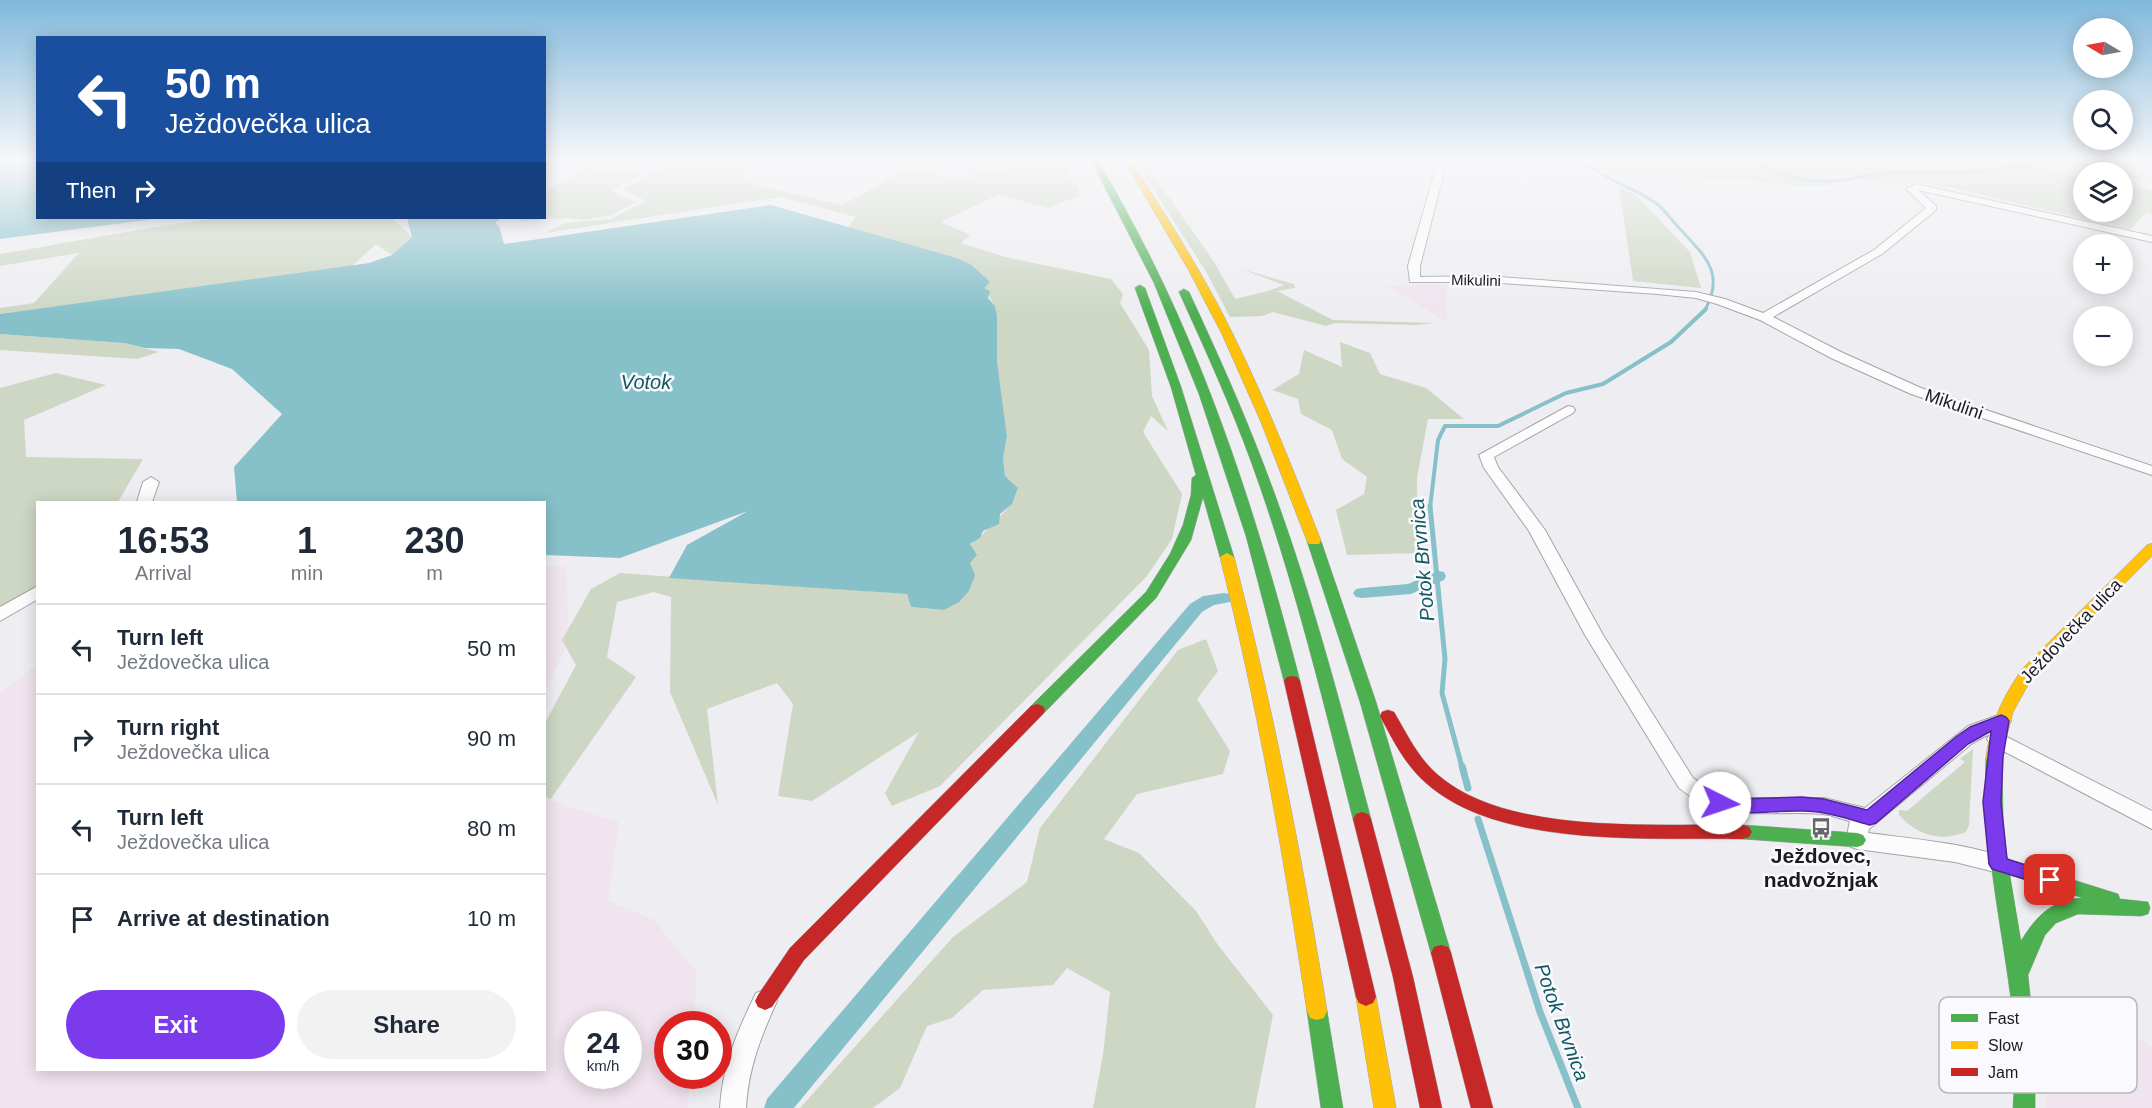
<!DOCTYPE html>
<meta charset="utf-8">
<style>
body{margin:0;font-family:Arial,sans-serif;background:#f2f2f3;color:#1f2937;height:100vh;display:flex;flex-direction:column;font-size:22px;white-space:nowrap}
*{box-sizing:border-box;margin:0}
p{font-size:20px;color:#747a83}
.icon{flex:none;width:33px;height:33px;fill:none;stroke:currentColor;stroke-width:2;stroke-linecap:round;stroke-linejoin:round}
.map{position:relative;flex:1;overflow:hidden}
.sheet{position:absolute;left:36px;top:501px;width:510px;height:570px;display:flex;flex-direction:column;background:#fff;border-radius:0px;box-shadow:0 3px 15px #0003}
.sheet>*{flex:none}
.hud{position:absolute;left:36px;top:36px;width:510px;height:183px;border-radius:0px;box-shadow:0 3px 15px #0003;background:#1a4fa0;color:#fff;overflow:hidden}
.needle{width:39px;rotate:280deg}
.controls{position:absolute;left:2073px;top:18px;display:grid;gap:12px}
.controls a{display:grid;place-items:center;width:60px;height:60px;border-radius:50%;background:#fff;box-shadow:0 3px 15px #0003;font-size:30px}
.speed{position:absolute;left:564px;top:1011px;display:flex;gap:12px;font-size:30px;font-weight:700;text-align:center}
.speed>*{display:grid;place-content:center;width:78px;height:78px;border-radius:50%;background:#fff;box-shadow:0 3px 15px #0003;line-height:1}
.speed small{font-size:15px;font-weight:400}
.speed .limit{border:9px solid #d22;background:#fff;color:#111}
.pin{position:absolute;display:grid;place-items:center;width:51px;height:51px;color:#fff;margin:-26px;border-radius:12px;box-shadow:0 3px 9px #0006}
.me{position:absolute;width:66px;margin:-33px;rotate:94deg;stroke-linejoin:round;filter:drop-shadow(0 0 4px #0008)}
.turn{display:flex;align-items:center;gap:21px;height:126px;padding:0 30px;font-size:27px}
.turn .icon{width:78px;height:78px;stroke-width:2.5}
.turn b{display:block;font-size:42px;line-height:51px}
.then{display:flex;align-items:center;height:57px;padding:0 30px;background:#0003;gap:12px;font-size:22px}
.eta{display:flex;justify-content:space-evenly;align-items:center;height:102px;text-align:center}
.eta b{font-size:36px;font-weight:800;line-height:42px}
.cta{display:flex;gap:12px;margin-top:auto;padding:12px 30px}
.cta a{flex:1;height:69px;border-radius:36px;background:#7c3aed;color:#fff;font-size:24px;font-weight:800;line-height:69px;text-align:center}
.cta a+a{background:#f2f2f3;color:#1f2937}
ul{padding:0;list-style:none}
li{display:flex;align-items:center;gap:18px;height:90px;padding:0 30px;border-top:2px solid #e0e1e3}
li div{flex:1}
li b{display:block;font-size:22px}
li em{font-style:normal}
.map>svg:first-child{display:block}
.industrial{fill:#f0e4ee;fill-rule:evenodd}
.green{fill:#cdd7c4}
.water{fill:#86c0c9}
.lines{fill:none;stroke-linecap:round;stroke-linejoin:round}
.stream-far3{stroke:#86c0c9;stroke-width:3}
.stream-far2{stroke:#86c0c9;stroke-width:4}
.stream-far1{stroke:#86c0c9;stroke-width:5}
.stream{stroke:#86c0c9;stroke-width:7}
.canal{fill:#86c0c9;fill-rule:evenodd}
.building{fill:#e7dada;stroke:#c0bec0;stroke-width:1.5}
.street-casing{stroke:#a4a4a7;stroke-width:2}
.fast-casing{stroke:#a4a4a7;stroke-width:1}
.slow-casing{stroke:#a4a4a7;stroke-width:1}
.jam-casing{stroke:#a4a4a7;stroke-width:1}
.street{fill:#fcfcfd;fill-rule:evenodd}
.fast{fill:#4caf50;fill-rule:evenodd}
.slow{fill:#ffc107;fill-rule:evenodd}
.jam{fill:#c62828;fill-rule:evenodd}
.route{fill:#7c3aed;stroke:#51269a;stroke-width:1.5}
.labels{text-anchor:middle;dominant-baseline:central;stroke-width:5;stroke-linejoin:round;paint-order:stroke}
.far-street-label{font-size:15px;fill:#1c1c1f;stroke:#fafafe}
.street-label{font-size:18px;fill:#1c1c1f;stroke:#fafafe}
.water-label{font-size:20px;font-style:italic;fill:#105961;stroke:#fafafe}
.near-poi-label{font-size:21px;font-weight:bold;fill:#1c1c1f;stroke:#fafafe}
.key{fill:#fafafe;stroke:#b7b7bb;stroke-width:1.5}
.key-label{font-size:16px;fill:#1c1c1f}
</style>
<div class="map">
<svg width="2152" height="1108" viewBox="0 0 2152 1108">
<rect width="100%" height="100%" fill="#eeeef2"/>
<path class="industrial" d="M1420,284L1447,285V322L1387,286Z
M545,566L566,567L569,641L545,691Z
M37,665L38,1070H544L545,799L619,822L608,901L654,920L697,973L694,1024H668V1076H690L688,1108H0V692ZM578,1024H628V1076H578Z
M2056,1010L2117,1025L2152,1047V1108H2046V1042Z"/>
<path class="green" d="M673,160H743L744,182L842,205L879,185L901,169L967,179L973,173L1062,163L1082,195L1047,208L999,194L941,222L970,235L961,243L1005,257L1111,279L1123,294L1120,303L1149,350L1152,396L1168,431L1151,416L1143,432L1182,494L1172,539L1147,576L940,786L892,806L885,793L919,732L812,801L778,796L793,704L777,683L707,709L718,805L670,692L671,597L654,592L617,602L607,657L636,677L550,800L545,795L544,725L576,665L562,640L591,589L620,573L907,594L911,607L944,610L970,563V545C978,540 1003,514 1010,505C1014,501 1016,493 1018,488L1005,476L1003,458L1007,436L997,361V316L995,306L984,288V276L972,265L957,258L848,227L856,217L780,197L545,233L565,223L611,219L646,201L623,189L657,171Z
M1135,160H1143L1214,262L1235,299L1268,291L1284,285L1241,269L1294,284L1295,288L1277,291L1333,320L1435,323L1416,325L1335,323L1326,326L1273,312L1262,316L1230,317L1205,270Z
M1564,160H2101L2090,165L2048,169L2083,178L2084,212H2122L2123,184L2152,190V214L2146,212L2130,230L1948,187L1915,182L1895,184L1874,182L1838,171L1815,174L1835,185L1802,186L1730,179L1634,175L1627,172L1580,168Z
M584,169L647,171L611,191L636,202L611,215L585,220L568,218L519,221L522,218H544L545,192Z
M1619,187L1636,195L1690,252L1701,288L1633,281Z
M220,218H392L412,237L392,255L376,244L352,266L0,314V308L34,303L79,253L0,266V254C74,242 146,227 220,218Z
M0,334L124,343L159,352L137,359L0,350Z
M1340,342L1370,353L1380,374L1426,388L1464,419H1428L1417,478L1418,553L1347,555L1336,510L1364,494L1367,477L1342,459L1332,430L1301,414L1298,399L1272,390L1299,374L1304,350L1342,367Z
M56,373L106,385L24,420L26,457L143,459L118,502H38L37,587L0,613V388Z
M1206,639L1218,671L1197,699L1230,751L1223,774L1137,794L1104,839L1139,853L1196,911L1218,945L1273,1015L1255,1108H1093L1103,1055L1110,992L1067,968L1053,985L983,990L952,1018L927,1026L900,1088L873,1108H800L953,937L1027,882L1040,828L1178,650Z
M1973,749L1969,825L1966,832C1941,842 1918,836 1899,815V810L1907,811L1965,762L1960,759Z"/>
<path class="water" d="M0,160H37L38,218H162L0,239Z
M771,205L957,258L972,265L990,282L984,288L990,291L988,298L995,306L997,316V361L1007,436L1003,458L1005,476L1018,488L1012,504L1000,514L999,524L983,531L980,538L970,544L977,555L970,563L975,575L969,591L959,602L944,610L911,607L907,594L669,578L687,545L748,511L620,558L545,555L544,502H237L234,467L282,414L232,369L179,349L145,348L124,343L0,334V314L369,263L392,255L412,237L407,218H502L495,223L499,226L504,244Z"/>
<g class="lines">
<path class="stream-far3" d="M1592,160L1587,164C1608,181 1634,188 1656,203C1665,210 1673,222 1681,230C1706,257 1725,274 1705,310
M1750,160L1787,176L1810,181H1835L1887,173H1965L2074,160"/>
<path class="stream-far2" d="M1430,508L1438,440L1445,426H1498L1566,393L1603,384L1671,342L1706,309"/>
<path class="stream-far1" d="M1430,506L1445,659L1442,693L1462,767"/>
<path class="stream" d="M1462,766L1468,788
M1478,819L1540,1012L1578,1108"/>
<path class="canal" d="M1438,571L1444,572L1446,576L1444,580L1411,594L1362,598L1356,597L1353,593L1356,589L1362,588L1408,584Z
M1224,593L1230,594L1233,598L1230,602L1214,605L1202,612L794,1108H764L767,1099L1190,604L1203,596Z"/>
</g>
<path class="building" d="M2131,160L2148,163L2141,178L2124,175Z"/>
<g class="lines">
<g class="street-casing">
<path id="street" d="M1438,160H1447L1420,266V277L1487,276L1696,292L1725,299L1763,313L1874,250L1926,208L1906,189L1916,184L2152,236V242L1918,190L1936,206V210L1882,254L1773,317L1841,352L1921,388L2152,466V475L1911,394L1831,358L1760,320L1717,304L1696,298L1657,294L1487,282H1410L1408,266Z
M1568,406L1573,407L1575,410L1573,413L1494,457L1498,467L1545,530L1603,635L1693,778C1707,788 1721,795 1738,798H1824L1865,808L1968,726L2001,714L2008,716L2011,721C2007,728 1980,737 1970,745L1869,829L1868,833C1915,839 1962,843 2007,858L2010,864L2007,870L1999,873L1955,862L1857,849L1849,846L1846,840L1850,821C1841,819 1832,815 1823,814C1769,809 1726,825 1679,788L1585,635L1529,531L1484,468L1479,455Z
M151,477L159,482L152,502H137L143,482Z
M38,586V599L0,621V607Z
M1997,732L2152,811V829L1990,744L1987,739L1990,734Z
M765,990L774,993L777,1001C761,1036 748,1069 746,1108H720C722,1066 738,1030 756,993Z"/>
</g>
<g class="fast-casing">
<path id="fast" d="M1091,160H1098C1121,201 1144,242 1164,285C1224,412 1265,546 1300,681L1297,685H1287L1284,681L1246,536L1199,394L1154,283Z
M1140,285L1145,288L1181,387L1234,557L1227,561L1220,557L1203,497L1191,540L1156,598L1043,714H1031L1029,710L1031,706L1146,592L1170,554L1183,525L1191,495L1192,478L1196,475L1171,387L1135,288Z
M1184,289L1189,292C1215,348 1241,405 1263,463C1308,579 1339,699 1371,819L1368,824L1362,826L1356,824L1353,819C1323,700 1294,580 1252,464C1231,406 1205,349 1179,292Z
M1314,537L1321,541L1376,702L1451,953L1448,959L1441,961L1434,959L1431,953L1360,702L1307,541Z
M1994,752L2000,754L2002,758L2003,821L2007,859L2118,894L2120,899L2148,902L2150,908L2148,914L2141,916L2078,914L2056,923L2045,935L2028,975L2035,1045V1108H2013C2015,1075 2016,1041 2012,1008C2002,924 1982,843 1986,758L1988,754ZM2010,875L2083,898C2053,899 2036,916 2021,941Z
M1743,825L1857,833L1863,835L1866,840L1863,845L1857,847L1743,839L1737,837L1734,832L1737,827Z
M1317,1002L1324,1004L1327,1011L1343,1108H1321L1307,1011L1310,1004Z"/>
</g>
<g class="slow-casing">
<path id="slow" d="M1124,160H1130C1161,207 1191,255 1218,305C1258,381 1290,461 1321,541L1319,544H1309L1307,541L1261,422L1222,334L1188,269Z
M2152,544V556L2033,676L2013,712L2000,762L1994,764L1988,762L1986,758C1990,724 2003,696 2023,668L2147,545Z
M1227,553L1234,557C1273,707 1302,858 1327,1011L1324,1018L1317,1020L1310,1018L1307,1011C1284,858 1258,707 1220,557Z
M1366,988L1373,991L1376,997L1396,1108H1374L1356,997L1359,991Z"/>
</g>
<g class="jam-casing">
<path id="jam" d="M1292,676L1297,677L1300,681L1376,997L1373,1003L1366,1006L1359,1003L1356,997L1284,681L1287,677Z
M1037,704L1043,706L1045,710L1043,714L804,960L772,1007L765,1010L758,1007L755,1001L758,995L790,948L1031,706Z
M1388,710L1394,712C1407,734 1418,758 1438,775C1509,836 1654,823 1743,825L1749,827L1752,832L1749,837L1743,839C1650,837 1500,849 1426,783C1405,765 1393,740 1380,716L1382,712Z
M1362,812L1368,814L1371,819L1413,977L1442,1108H1420L1393,977L1353,819L1356,814Z
M1441,945L1448,947L1451,953L1493,1108H1471L1431,953L1434,947Z"/>
</g>
<use href="#street" class="street"/>
<use href="#fast" class="fast"/>
<use href="#slow" class="slow"/>
<use href="#jam" class="jam"/>
</g>
<linearGradient id="sky" x2="0" y2="1"><stop stop-color="#81b9dc"/><stop offset="0.51" stop-color="#f7f7f9"/><stop offset="1" stop-color="#f7f7f9" stop-opacity="0"/></linearGradient>
<rect width="2152" height="315" fill="url(#sky)"/>
<path class="route" d="M2001,715L2006,717L2009,721L2003,757L2001,802L2007,859L2057,875L2060,880L2057,885L2050,887L1992,869L1989,864L1983,802L1991,731L1968,744L1876,823L1870,825C1848,819 1826,811 1802,811C1773,810 1742,817 1714,808L1712,803L1714,799L1720,797L1738,799L1802,797L1824,799L1867,810L1957,736L1970,727Z"/>
<defs>
<g id="bus-bare" transform="scale(1.62)"><path d="M-5-6H5V4H4V6H2V4H-2V6H-4V4H-5ZM-3.5-4V0h7V-4ZM-3.5 1.2v1.5H-2V1.2ZM2 1.2v1.5H3.5V1.2Z" fill="#666669" stroke="#fafafe" stroke-width="2.5" paint-order="stroke"/></g>
</defs>
<g fill-rule="evenodd">
<use href="#bus-bare" x="1821" y="828"/>
</g>
<g class="labels">
<g class="far-street-label">
<text transform="translate(1476 280) rotate(1)">Mikulini</text>
</g>
<g class="street-label">
<text transform="translate(1954 404) rotate(19)">Mikulini</text>
<text transform="translate(2071 631) rotate(-46)">Ježdovečka ulica</text>
</g>
<g class="water-label">
<text x="646" y="382">Votok</text>
<text transform="translate(1422 560) rotate(-95)">Potok Brvnica</text>
<text transform="translate(1562 1022) rotate(70)">Potok Brvnica</text>
</g>
<g class="near-poi-label">
<text x="1821" y="855">Ježdovec,<tspan x="1821" dy="24">nadvožnjak</tspan></text>
</g>
</g>
<rect x="1939" y="997" width="198" height="96" rx="9" class="key"/>
<rect x="1951" y="1014" width="27" height="8" fill="#4caf50"/>
<rect x="1951" y="1041" width="27" height="8" fill="#ffc107"/>
<rect x="1951" y="1068" width="27" height="8" fill="#c62828"/>
<g class="key-label">
<text x="1988" y="1024">Fast</text>
<text x="1988" y="1051">Slow</text>
<text x="1988" y="1078">Jam</text>
</g>
</svg>
<div class="controls">
<a><svg class="needle" viewBox="-14 -14 28 28"><path d="M0-13l5 13h-10z" fill="#e53935"/><path d="M0 13l5-13h-10z" fill="#747a83"/></svg></a>
<a><svg class="icon" aria-label="search" viewBox="0 0 24 24"><circle cx="10" cy="10" r="6"/><path d="M15 15l6 6"/></svg></a>
<a><svg class="icon" aria-label="layers" viewBox="0 0 24 24"><path d="M12 4l9 5-9 5-9-5zM3 14l9 5 9-5"/></svg></a>
<a>+</a>
<a>−</a>
</div>
<div class="speed"><div>24<small>km/h</small></div><div class="limit">30</div></div>
<div class="pin" style="left:2050px;top:880px;background:#d93025"><svg class="icon" aria-label="arrive" viewBox="0 0 24 24"><path d="M6 21V4h12l-3 4 3 4H6"/></svg></div>
<svg class="me" style="left:1720px;top:803px" viewBox="-20 -20 40 40"><circle r="19" fill="#fff"/><path d="M0-13L10 11 0 6-10 11z" fill="#7c3aed"/></svg>
<div class="hud">
<div class="turn"><svg class="icon" aria-label="left" viewBox="0 0 24 24"><path d="M17 20v-9H6M10 6l-5 5 5 5"/></svg><div><b>50 m</b>Ježdovečka ulica</div></div>
<div class="then">Then<svg class="icon" aria-label="right" viewBox="0 0 24 24"><path d="M7 20v-9h11M14 6l5 5-5 5"/></svg></div>
</div>
<section class="sheet">
<div class="eta">
<div><b>16:53</b><p>Arrival</p></div>
<div><b>1</b><p>min</p></div>
<div><b>230</b><p>m</p></div>
</div>
<ul>
<li><svg class="icon" aria-label="left" viewBox="0 0 24 24"><path d="M17 20v-9H6M10 6l-5 5 5 5"/></svg><div><b>Turn left</b><p>Ježdovečka ulica</p></div><em>50 m</em></li>
<li><svg class="icon" aria-label="right" viewBox="0 0 24 24"><path d="M7 20v-9h11M14 6l5 5-5 5"/></svg><div><b>Turn right</b><p>Ježdovečka ulica</p></div><em>90 m</em></li>
<li><svg class="icon" aria-label="left" viewBox="0 0 24 24"><path d="M17 20v-9H6M10 6l-5 5 5 5"/></svg><div><b>Turn left</b><p>Ježdovečka ulica</p></div><em>80 m</em></li>
<li><svg class="icon" aria-label="arrive" viewBox="0 0 24 24"><path d="M6 21V4h12l-3 4 3 4H6"/></svg><div><b>Arrive at destination</b></div><em>10 m</em></li>
</ul>
<div class="cta"><a>Exit</a><a>Share</a></div>
</section>
</div>
